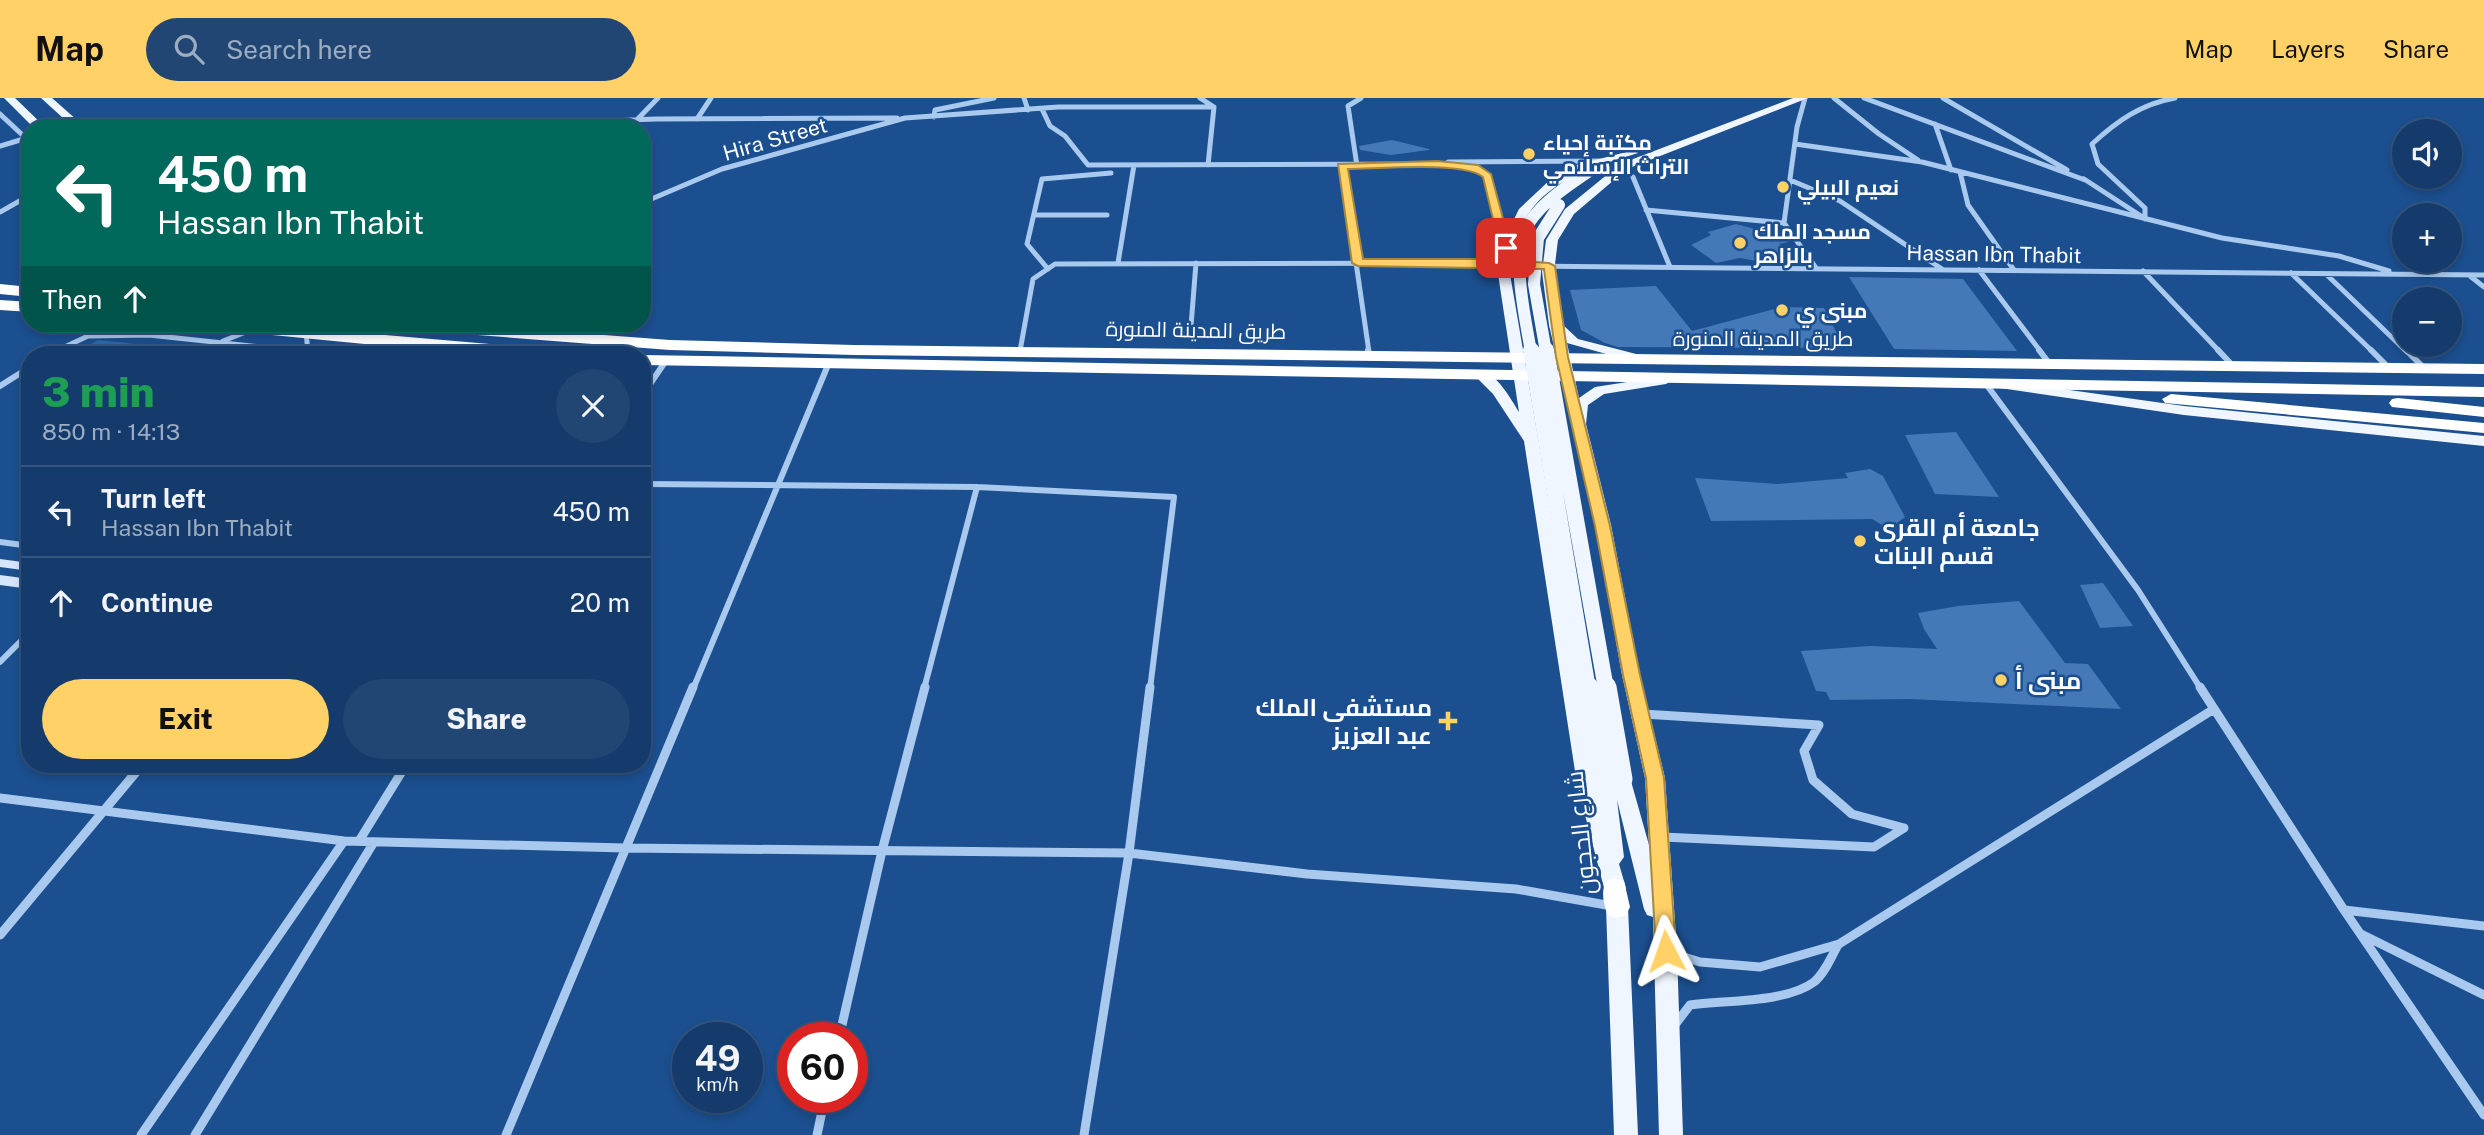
<!DOCTYPE html>
<meta charset="utf-8">
<style>
body{margin:0;font-family:"Public Sans",Cairo,sans-serif;background:#214673;color:#f1f3f6;height:100vh;display:flex;flex-direction:column;font-size:26px;white-space:nowrap}
*{box-sizing:border-box;margin:0}
p{font-size:23px;color:#9dadc1}
.icon{flex:none;width:38px;height:38px;fill:none;stroke:currentColor;stroke-width:2;stroke-linecap:round;stroke-linejoin:round}
.map{position:relative;flex:1;overflow:hidden}
.details{position:absolute;left:21px;top:248px;width:630px;height:427px;display:flex;flex-direction:column;background:#143b6b;border-radius:28px;box-shadow:0 4px 10px #0003,0 0 0 2px #33557e}
.details>*{flex:none}
.top-card{position:absolute;left:21px;top:21px;width:630px;height:214px;border-radius:28px;box-shadow:0 4px 10px #0003,0 0 0 2px #33557e;background:#00695c;color:#fff;overflow:hidden}
.fabs{position:absolute;left:2392px;top:21px;display:grid;gap:14px}
.fabs a{display:grid;place-items:center;width:70px;height:70px;border-radius:50%;background:#143b6b;box-shadow:0 4px 10px #0003,0 0 0 2px #33557e;font-size:35px}
.speed{position:absolute;left:672px;top:924px;display:flex;gap:14px;font-size:35px;font-weight:700;text-align:center}
.speed>*{display:grid;place-content:center;width:91px;height:91px;border-radius:50%;background:#143b6b;box-shadow:0 4px 10px #0003,0 0 0 2px #33557e;line-height:1}
.speed small{font-size:18px;font-weight:400}
.speed .limit{border:10px solid #d22;background:#fff;color:#111}
.pin{position:absolute;display:grid;place-items:center;width:60px;height:60px;color:#fff;margin:-30px;border-radius:14px;box-shadow:0 4px 10px #0006}
.me{position:absolute;width:77px;margin:-38px;rotate:356deg;stroke-linejoin:round;filter:drop-shadow(0 0 5px #0008)}
.turn{display:flex;align-items:center;gap:24px;height:147px;padding:0 21px;font-size:32px}
.turn .icon{width:91px;height:91px;stroke-width:2.5}
.turn b{display:block;font-size:49px;line-height:60px}
.then{display:flex;align-items:center;height:66px;padding:0 21px;background:#0003;gap:14px;font-size:26px}
.round{display:grid;place-items:center;flex:none;width:74px;height:74px;border-radius:37px;background:#214673}
.headline{display:flex;align-items:center;justify-content:space-between;height:119px;padding:0 21px}
h1{font-size:42px;font-weight:800;line-height:52px;color:#1e9e55}
.action{display:flex;gap:14px;margin-top:auto;padding:14px 21px}
.action a{flex:1;height:80px;border-radius:42px;background:#ffd166;color:#111;font-size:28px;font-weight:800;line-height:80px;text-align:center}
.action a+a{background:#214673;color:#f1f3f6}
ul{padding:0;list-style:none}
li{display:flex;align-items:center;gap:21px;height:91px;padding:0 21px;border-top:2px solid #33557e}
li div{flex:1}
li b{display:block;font-size:26px}
li em{font-style:normal}
header{display:flex;align-items:center;gap:42px;box-sizing:border-box;height:98px;padding:0 35px;background:#ffd166;color:#111}
header strong{font-size:33px}
nav{display:flex;gap:38px;margin-inline-start:auto;font-size:24px}
.search{width:490px;height:63px;background:#214673;display:flex;align-items:center;gap:18px;box-sizing:border-box;padding:0 24px;border-radius:38px;color:#9dadc1;font-size:26px}
.map>svg:first-child{display:block}
.green{fill:#2e69ad}
.building{fill:#4478b7}
.lines{fill:none;stroke-linecap:round;stroke-linejoin:round}
.street-far2{stroke:#a9c9ee;stroke-width:5}
.street-far1{stroke:#a9c9ee;stroke-width:6}
.street{stroke:#a9c9ee;stroke-width:9}
.secondary{fill:#d6e6fa;fill-rule:evenodd}
.primary{fill:#f0f6ff;fill-rule:evenodd}
.highway{fill:#fff;fill-rule:evenodd}
.primary-bridge-far2{stroke:#f0f6ff;stroke-width:12}
.primary-bridge-far1{stroke:#f0f6ff;stroke-width:16}
.primary-bridge{stroke:#f0f6ff;stroke-width:21}
.route{fill:#ffd166;stroke:#a68842;stroke-width:2}
.poi-dot{fill:#ffd166;stroke:#1b4f8f;stroke-width:2.5}
.labels{text-anchor:middle;dominant-baseline:central;stroke-width:5;stroke-linejoin:round;paint-order:stroke}
.far-street-label{font-size:21px;fill:#fff;stroke:#1b4f8f}
.far-poi-label{font-size:21px;font-weight:bold;fill:#fff;stroke:#1b4f8f;text-anchor:start}
.poi-label{font-size:24px;font-weight:bold;fill:#fff;stroke:#1b4f8f;text-anchor:start}
.street-label{font-size:24px;fill:#fff;stroke:#1b4f8f}
</style>
<header>
<strong>Map</strong>
<div class="search"><svg class="icon" aria-label="search" viewBox="0 0 24 24"><circle cx="10" cy="10" r="6"/><path d="M15 15l6 6"/></svg>Search here</div>
<nav><a>Map</a><a>Layers</a><a>Share</a></nav>
</header>
<div class="map">
<svg width="2484" height="1037" viewBox="0 0 2484 1037">
<rect width="100%" height="100%" fill="#1b4f8f"/>
<path class="green" d="M98,242L240,257H73Z"/>
<path class="building" d="M1392,42L1429,51V52L1391,57L1360,52L1359,48Z
M1736,126L1755,131L1763,128L1789,144L1779,146L1785,150L1780,153L1784,156L1757,163L1740,160L1716,165L1691,147L1711,137L1708,134Z
M1849,179L1963,181L2017,253L1894,251Z
M1656,188L1692,233L1782,209L1824,210L1844,250L1618,249L1605,245L1581,232L1570,192Z
M1956,334L1999,399L1935,396L1905,337Z
M1870,371L1883,378L1905,419L1896,426L1882,427L1872,421L1711,423L1695,380L1777,386L1848,380L1845,375Z
M2103,485L2133,528L2100,530L2080,487Z
M2019,503L2065,565L2088,566L2121,611L1910,601L1830,602L1826,594L1816,593L1801,553L1870,548L1937,551L1924,531L1918,515L1958,508Z"/>
<g class="lines">
<path class="street-far2" d="M1024,0L1028,12
M1200,0L1214,9L1208,67
M1834,0L1879,36L1918,62
M1864,0L2085,82
M1943,0L2067,72
M1042,11L1050,28L1065,38L1088,67L1437,66L1478,70L1488,78L1506,150
M0,16L30,44
M934,19L935,12L994,0
M697,21L711,0
M1935,26L1951,72
M390,30L657,21L897,20
M629,30L658,0
M1795,46L1922,64L2222,140L2339,158L2389,173
M0,48L27,40
M1448,64L1601,63
M1342,68L1369,254
M1357,68L1348,8L1361,0
M1960,74L1968,107L2014,172
M1633,79L1670,169
M2084,81L2141,118
M1790,82L1840,103L1942,171
M642,105L722,71L905,20L1058,9H1214
M1646,112L1784,125L1816,170
M0,114L30,97
M1034,117H1107
M2145,121V110L2098,66L2092,46C2117,23 2141,6 2175,0
M1784,125L1797,29L1805,0
M1118,165L1134,67
M1519,168L2484,177
M1048,171L1027,146L1042,81L1111,75
M1979,172L2041,254
M2143,173L2220,254
M2291,175L2373,254
M2326,176L2407,254
M2470,178L2484,189
M1191,228L1196,165
M306,234L308,254
M223,243L251,232
M1020,253L1033,181L1055,166L1490,165L1507,168
M54,254L88,238L149,237L308,254"/>
<path class="street-far1" d="M292,252L335,257
M1368,252L1369,257
M2039,252L2049,265
M2218,252L2233,268
M2371,252L2388,269
M2406,252L2424,270
M49,257L57,252
M1986,286L2138,492L2201,591
M0,288L30,269
M642,298L665,264
M642,386L977,389L1174,399L1150,591
M0,444L30,448
M0,564L30,534
M693,591L828,267
M924,591L977,389"/>
<path class="street" d="M1150,589L1129,755L1307,776L1516,791L1612,808
M2200,589L2344,812L2484,1017
M1643,616L1819,627L1804,653L1813,682L1852,716L1904,730
M0,700L344,743L625,750L1129,755L1084,1037
M1663,739L1874,749L1904,730
M359,743L406,667
M2344,812L2484,828
M2361,836L2484,897
M0,837L142,667
M1668,854L1700,864L1760,869L1839,846L2214,611
M1674,928L1690,907C1725,902 1786,905 1814,884C1825,875 1831,859 1838,847
M839,940L882,753L925,589
M141,1037L344,743
M195,1037L374,744
M506,1037L693,589
M817,1037L825,999"/>
<path class="secondary" d="M0,461L30,465V473L0,469Z
M0,477L30,481V491L0,487Z"/>
<path class="primary" d="M4,0H15L46,30H34Z
M41,0H52L86,30H74Z
M1793,0H1808L1627,71L1574,116L1558,142L1554,174L1563,227L1578,241L1640,257L1642,260L1635,264L1567,245L1579,300L1595,289L1666,278L1673,282L1666,286L1604,296L1588,307L1586,326L1611,427L1640,577L1665,680L1677,853L1683,1037H1659L1653,819L1647,817L1644,811L1617,702L1624,759L1619,766L1626,790L1622,796L1615,799L1608,796L1604,790L1577,686L1524,343L1493,296L1473,276L1480,272C1498,277 1509,298 1519,314L1498,176L1500,150L1519,111L1553,79L1576,67L1638,51V55C1569,76 1516,94 1510,176L1596,679L1604,674L1613,680L1615,676L1622,673L1629,676L1649,747L1645,680L1622,577L1595,427L1549,227L1542,174L1546,142L1565,111L1620,66Z
M2005,283L2184,308L2484,338V348L2184,317L2000,290L1998,287Z
M1617,800L1625,803L1628,809L1638,1037H1614L1606,809L1609,803Z"/>
<path class="highway" d="M0,186L30,189V199L0,196Z
M0,202L30,204V214L0,212Z
M201,226H257L559,252L567,257H478L209,231Z
M391,226H459L670,242L854,247L2484,266V276L854,257L670,252L399,231Z
M641,257H642L2484,289V299L642,267Z
M2171,296L2484,325V335L2165,305L2162,301Z
M2398,300L2484,309V319L2392,309L2389,305L2392,301Z
M1615,780L1624,783L1630,809L1626,817L1617,820L1608,817C1603,806 1601,793 1606,783Z"/>
<path class="primary-bridge-far2" d="M1531,254C1526,224 1512,162 1524,134C1537,106 1568,88 1592,71
M1546,254L1534,186L1538,140L1559,107"/>
<path class="primary-bridge-far1" d="M1531,252L1588,591
M1546,252L1606,591"/>
<path class="primary-bridge" d="M1588,589L1604,682
M1606,589L1622,681"/>
</g>
<path class="route" d="M1437,63L1478,67L1491,76L1511,150L1510,153L1500,150L1483,79C1463,63 1377,71 1348,71L1363,161H1490L1549,165L1555,168L1568,259L1610,428L1640,577L1664,680L1676,853L1673,859L1666,862L1659,859L1656,853L1646,680L1623,577L1595,428L1556,259L1544,171L1358,168L1352,165L1338,66Z"/>
<g class="poi-dot">
<circle cx="1529" cy="56" r="7"/>
<circle cx="1783" cy="89" r="7"/>
<circle cx="1740" cy="145" r="7"/>
<circle cx="1782" cy="212" r="7"/>
<circle cx="1860" cy="443" r="7"/>
<circle cx="2001" cy="582" r="7"/>
<path d="M1444.5 612.5h7v7h7v7h-7v7h-7v-7h-7v-7h7z"/>
</g>
<g class="labels">
<g class="far-street-label">
<text transform="translate(775 41) rotate(-16)">Hira Street</text>
<text transform="translate(1994 156) rotate(1)">Hassan Ibn Thabit</text>
<text transform="translate(1196 232) rotate(1)">طريق المدينة المنورة</text>
<text x="1763" y="240">طريق المدينة المنورة</text>
</g>
<g class="far-poi-label">
<text x="1543" y="44">مكتبة إحياء<tspan x="1543" dy="24">التراث الإسلامي</tspan></text>
<text x="1797" y="89">نعيم البيلي</text>
<text x="1754" y="133">مسجد الملك<tspan x="1754" dy="24">بالزاهر</tspan></text>
<text x="1796" y="212">مبنى ي</text>
</g>
<g class="poi-label">
<text x="1874" y="429">جامعة أم القرى<tspan x="1874" dy="28">قسم البنات</tspan></text>
<text x="2015" y="582">مبنى أ</text>
<text x="1432" y="609" text-anchor="end">مستشفى الملك<tspan x="1432" dy="28">عبد العزيز</tspan></text>
</g>
<g class="street-label">
<text transform="translate(1580 735) rotate(-96)">شارع الحجون</text>
</g>
</g>
</svg>
<div class="fabs">
<a><svg class="icon" aria-label="sound" viewBox="0 0 24 24"><path d="M4 9h4l5-4v14l-5-4H4zM17 9q2 3 0 6"/></svg></a>
<a>+</a>
<a>−</a>
</div>
<div class="speed"><div>49<small>km/h</small></div><div class="limit">60</div></div>
<div class="pin" style="left:1506px;top:150px;background:#d93025"><svg class="icon" aria-label="arrive" viewBox="0 0 24 24"><path d="M6 21V4h12l-3 4 3 4H6"/></svg></div>
<svg class="me" style="left:1666px;top:853px" viewBox="-20 -20 40 40"><path d="M0-17L14 15 0 8-14 15z" fill="#ffd166" stroke="#fff" stroke-width="4"/></svg>
<div class="top-card">
<div class="turn"><svg class="icon" aria-label="left" viewBox="0 0 24 24"><path d="M17 20v-9H6M10 6l-5 5 5 5"/></svg><div><b>450 m</b>Hassan Ibn Thabit</div></div>
<div class="then">Then<svg class="icon" aria-label="ahead" viewBox="0 0 24 24"><path d="M12 20V5M6 11l6-6 6 6"/></svg></div>
</div>
<section class="details">
<div class="headline"><div><h1>3 min</h1><p>850 m · 14:13</p></div><a class="round"><svg class="icon" aria-label="close" viewBox="0 0 24 24"><path d="M6 6l12 12M18 6L6 18"/></svg></a></div>
<ul>
<li><svg class="icon" aria-label="left" viewBox="0 0 24 24"><path d="M17 20v-9H6M10 6l-5 5 5 5"/></svg><div><b>Turn left</b><p>Hassan Ibn Thabit</p></div><em>450 m</em></li>
<li><svg class="icon" aria-label="ahead" viewBox="0 0 24 24"><path d="M12 20V5M6 11l6-6 6 6"/></svg><div><b>Continue</b></div><em>20 m</em></li>
</ul>
<div class="action"><a>Exit</a><a>Share</a></div>
</section>
</div>
